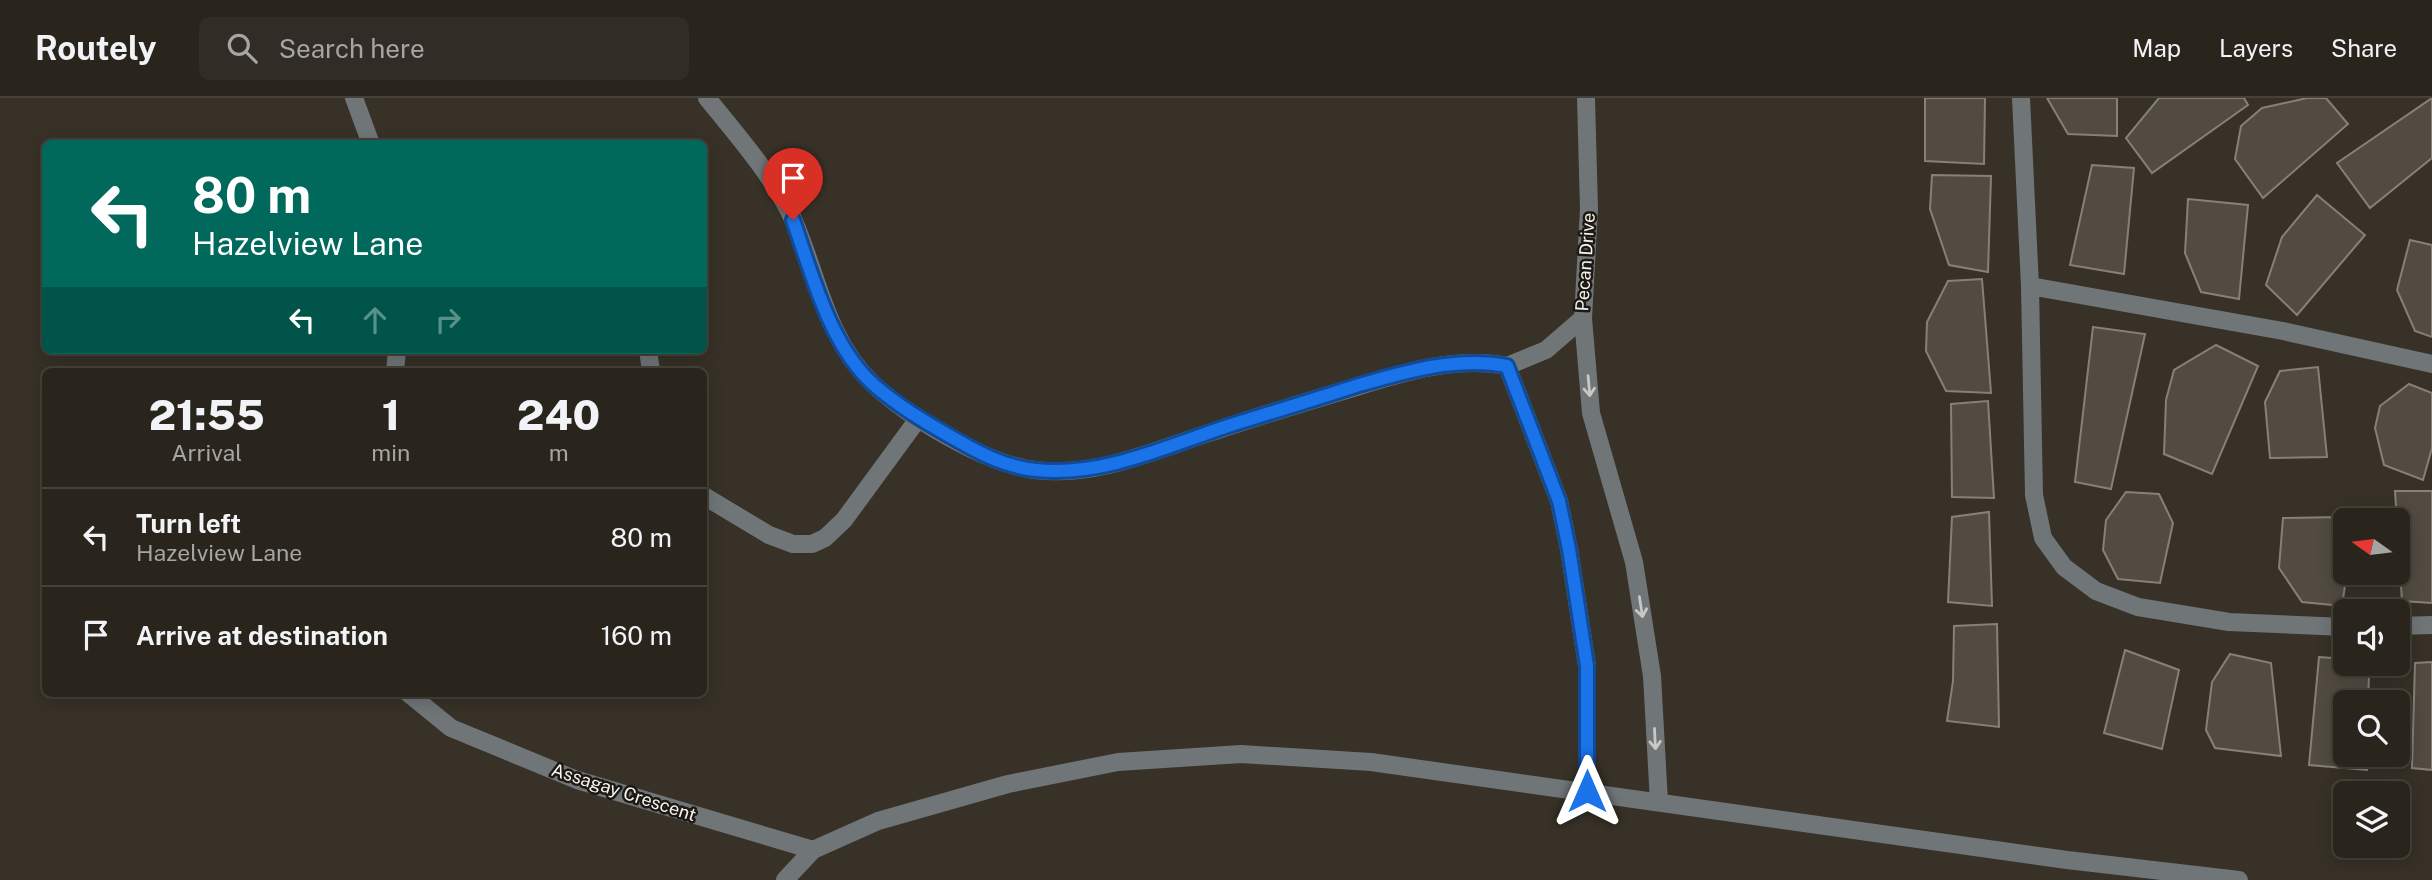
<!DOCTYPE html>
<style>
body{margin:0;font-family:"Public Sans",sans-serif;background:#312d26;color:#f1f3f6;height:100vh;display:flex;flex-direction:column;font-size:26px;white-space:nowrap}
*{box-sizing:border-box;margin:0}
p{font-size:23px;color:#a5a5a4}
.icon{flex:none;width:38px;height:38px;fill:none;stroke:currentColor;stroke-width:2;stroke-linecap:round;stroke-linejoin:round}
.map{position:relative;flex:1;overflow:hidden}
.panel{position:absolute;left:42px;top:270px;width:665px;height:329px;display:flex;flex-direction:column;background:#29251d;border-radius:10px;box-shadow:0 4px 18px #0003,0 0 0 2px #45423b}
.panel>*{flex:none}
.hud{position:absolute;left:42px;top:42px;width:665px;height:214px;border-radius:10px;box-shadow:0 4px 18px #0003,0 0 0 2px #45423b;background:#00695c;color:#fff;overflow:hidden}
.needle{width:46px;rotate:284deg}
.fabs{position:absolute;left:2333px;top:410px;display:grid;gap:14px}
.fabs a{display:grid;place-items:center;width:77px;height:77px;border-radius:10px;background:#29251d;box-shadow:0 4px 18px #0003,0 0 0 2px #45423b;font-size:35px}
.pin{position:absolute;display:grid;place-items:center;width:60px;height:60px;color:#fff;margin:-72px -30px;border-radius:50% 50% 50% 0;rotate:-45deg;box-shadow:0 0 7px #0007}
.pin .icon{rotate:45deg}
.me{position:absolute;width:77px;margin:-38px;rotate:0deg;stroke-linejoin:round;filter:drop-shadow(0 0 5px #0008)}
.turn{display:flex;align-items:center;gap:24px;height:147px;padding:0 35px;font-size:32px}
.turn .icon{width:91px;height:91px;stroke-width:2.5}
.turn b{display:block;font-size:49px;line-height:60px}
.lanes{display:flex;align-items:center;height:66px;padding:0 35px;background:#0003;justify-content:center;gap:35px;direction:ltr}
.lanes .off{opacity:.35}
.eta{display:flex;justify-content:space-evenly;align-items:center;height:119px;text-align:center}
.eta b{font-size:42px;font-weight:800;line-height:49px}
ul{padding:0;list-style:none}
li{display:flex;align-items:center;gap:21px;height:98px;padding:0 35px;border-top:2px solid #45423b}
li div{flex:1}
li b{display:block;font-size:26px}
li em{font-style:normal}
header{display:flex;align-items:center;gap:42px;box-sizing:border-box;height:98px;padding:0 35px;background:#29251d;border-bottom:2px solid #45423b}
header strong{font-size:33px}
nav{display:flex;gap:38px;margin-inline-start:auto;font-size:24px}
.search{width:490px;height:63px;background:#312d26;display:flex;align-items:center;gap:18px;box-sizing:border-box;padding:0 24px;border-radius:10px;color:#a5a5a4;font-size:26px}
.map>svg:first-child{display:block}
.building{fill:#514b41;stroke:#878075;stroke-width:2}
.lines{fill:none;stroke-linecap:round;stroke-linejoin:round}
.minor{stroke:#707578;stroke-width:18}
.tertiary{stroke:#707578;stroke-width:18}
.oneway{stroke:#c8c8c4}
.route-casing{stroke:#114b97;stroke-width:18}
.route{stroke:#1a73e8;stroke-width:12}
.labels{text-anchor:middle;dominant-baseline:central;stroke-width:5;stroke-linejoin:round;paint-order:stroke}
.street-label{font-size:18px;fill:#f8f4ed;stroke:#1c1915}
</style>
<header>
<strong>Routely</strong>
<div class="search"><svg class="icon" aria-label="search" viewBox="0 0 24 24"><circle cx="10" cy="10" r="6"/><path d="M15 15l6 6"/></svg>Search here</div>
<nav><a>Map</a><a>Layers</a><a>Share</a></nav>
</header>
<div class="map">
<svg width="2432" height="782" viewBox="0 0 2432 782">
<rect width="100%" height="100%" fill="#373127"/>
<path class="building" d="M1925,0H1985L1984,66L1925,63Z
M2047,0H2117V38L2068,36Z
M2159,0H2244L2248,7L2152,75L2126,40Z
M2307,0H2326L2348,26L2263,100L2235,61L2241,28L2262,10Z
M2432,0V60L2370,110L2337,65Z
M2092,67L2134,70L2124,176L2070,167Z
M1932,77L1991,78L1988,174L1949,167L1930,111Z
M2317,97L2365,137L2297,217L2266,187L2282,139Z
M2188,101L2248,107L2239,201L2201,194L2185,155Z
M2410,142L2432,147V239L2415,233L2397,192Z
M1982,181L1991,295L1946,293L1926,253L1927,224L1948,183Z
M2093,229L2145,236L2111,391L2075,384Z
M2216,247L2258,268L2212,376L2164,356L2166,302L2174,272Z
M2318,269L2327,359L2270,360L2265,304L2280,273Z
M2409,286L2432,295V350L2423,382L2384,367L2375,330L2380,308Z
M1988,303L1994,400L1952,399L1951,306Z
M2395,393H2432V505L2402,503Z
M2126,394L2159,396L2173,425L2160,485L2118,481L2103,452L2106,422Z
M1989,414L1992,508L1948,504L1952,419Z
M2341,419L2345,448V474H2347L2342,508L2302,504L2279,470L2283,420Z
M1997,526L1999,629L1947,623L1953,583L1954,528Z
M2125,552L2179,572L2162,651L2104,635Z
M2230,556L2271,565L2281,658L2215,650L2206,632L2212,584Z
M2319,559L2345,561V565H2356L2369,578L2368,604H2345V656H2367V672L2309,667Z
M2432,564V672L2412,670L2415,565Z"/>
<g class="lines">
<path class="minor" d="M354,0L371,46
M707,0C738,38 772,77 793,121C818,177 826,242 873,286C910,320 985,366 1035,372C1097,380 1157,351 1215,333C1262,317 1309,303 1356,289C1404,274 1457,258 1507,268
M2021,0L2030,188L2034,397L2043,440L2064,469L2096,493L2138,509L2229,524L2345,529
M2030,188L2283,233L2432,266
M1583,220L1591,315L1634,464L1652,578L1659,704
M648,252L651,273
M1507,268L1559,403L1569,451L1587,568V693
M1507,268L1546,252L1583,220L1589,111L1586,0
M395,273L397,252
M704,398L769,437L793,446H812L825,440L844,422L918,321
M2398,528L2432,527
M408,595L451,630L577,682L813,752"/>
<path class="tertiary" d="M785,782L813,752L878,723L1008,686L1118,664L1241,656L1371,664L2067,762L2239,782"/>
</g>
<defs><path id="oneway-shaft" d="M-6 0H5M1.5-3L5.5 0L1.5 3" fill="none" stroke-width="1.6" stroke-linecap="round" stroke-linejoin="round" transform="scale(1.75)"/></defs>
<g class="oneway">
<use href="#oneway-shaft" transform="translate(1589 288) rotate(85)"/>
<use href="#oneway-shaft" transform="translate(1641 509) rotate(81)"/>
<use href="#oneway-shaft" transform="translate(1655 641) rotate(87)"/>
</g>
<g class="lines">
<g class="route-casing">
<path id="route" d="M793,122C812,176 830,248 874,287C898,308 925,324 953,340C979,355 1005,369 1036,372C1101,379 1165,349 1225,329C1269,315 1313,302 1356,288C1404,274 1457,258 1507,268L1559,403L1569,451L1587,568V693"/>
</g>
<use href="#route" class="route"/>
</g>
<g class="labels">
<g class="street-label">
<text transform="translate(1585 164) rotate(-86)">Pecan Drive</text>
<text transform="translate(624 694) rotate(18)">Assagay Crescent</text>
</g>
</g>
</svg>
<div class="fabs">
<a><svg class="needle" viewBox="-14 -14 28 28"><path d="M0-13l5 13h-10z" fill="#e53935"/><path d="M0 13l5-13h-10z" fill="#a5a5a4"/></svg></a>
<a><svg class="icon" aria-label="sound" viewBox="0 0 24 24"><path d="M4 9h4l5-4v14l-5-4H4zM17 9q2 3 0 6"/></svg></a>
<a><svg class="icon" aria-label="search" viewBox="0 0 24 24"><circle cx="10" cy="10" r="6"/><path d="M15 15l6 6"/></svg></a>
<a><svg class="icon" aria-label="layers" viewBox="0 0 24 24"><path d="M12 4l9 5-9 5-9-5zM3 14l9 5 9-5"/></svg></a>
</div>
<div class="pin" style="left:793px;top:122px;background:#d93025"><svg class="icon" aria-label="arrive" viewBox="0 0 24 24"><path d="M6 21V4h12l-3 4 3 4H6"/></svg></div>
<svg class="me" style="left:1587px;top:693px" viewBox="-20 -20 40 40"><path d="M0-17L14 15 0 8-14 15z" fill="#1a73e8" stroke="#fff" stroke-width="4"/></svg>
<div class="hud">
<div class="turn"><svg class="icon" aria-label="left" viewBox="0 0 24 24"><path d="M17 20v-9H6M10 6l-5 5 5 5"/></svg><div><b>80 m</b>Hazelview Lane</div></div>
<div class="lanes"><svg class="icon" aria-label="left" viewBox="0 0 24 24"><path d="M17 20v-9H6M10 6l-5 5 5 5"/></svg><svg class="icon off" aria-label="ahead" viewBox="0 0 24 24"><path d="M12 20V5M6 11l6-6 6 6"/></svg><svg class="icon off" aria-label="right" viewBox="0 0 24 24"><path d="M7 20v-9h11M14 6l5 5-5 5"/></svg></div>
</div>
<section class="panel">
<div class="eta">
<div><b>21:55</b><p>Arrival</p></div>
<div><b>1</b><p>min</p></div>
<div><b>240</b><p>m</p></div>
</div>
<ul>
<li><svg class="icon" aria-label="left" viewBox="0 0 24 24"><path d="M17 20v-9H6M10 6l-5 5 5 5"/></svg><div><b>Turn left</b><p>Hazelview Lane</p></div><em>80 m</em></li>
<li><svg class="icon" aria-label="arrive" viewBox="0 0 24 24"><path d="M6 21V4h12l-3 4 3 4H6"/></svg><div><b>Arrive at destination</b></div><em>160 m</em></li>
</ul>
</section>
</div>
